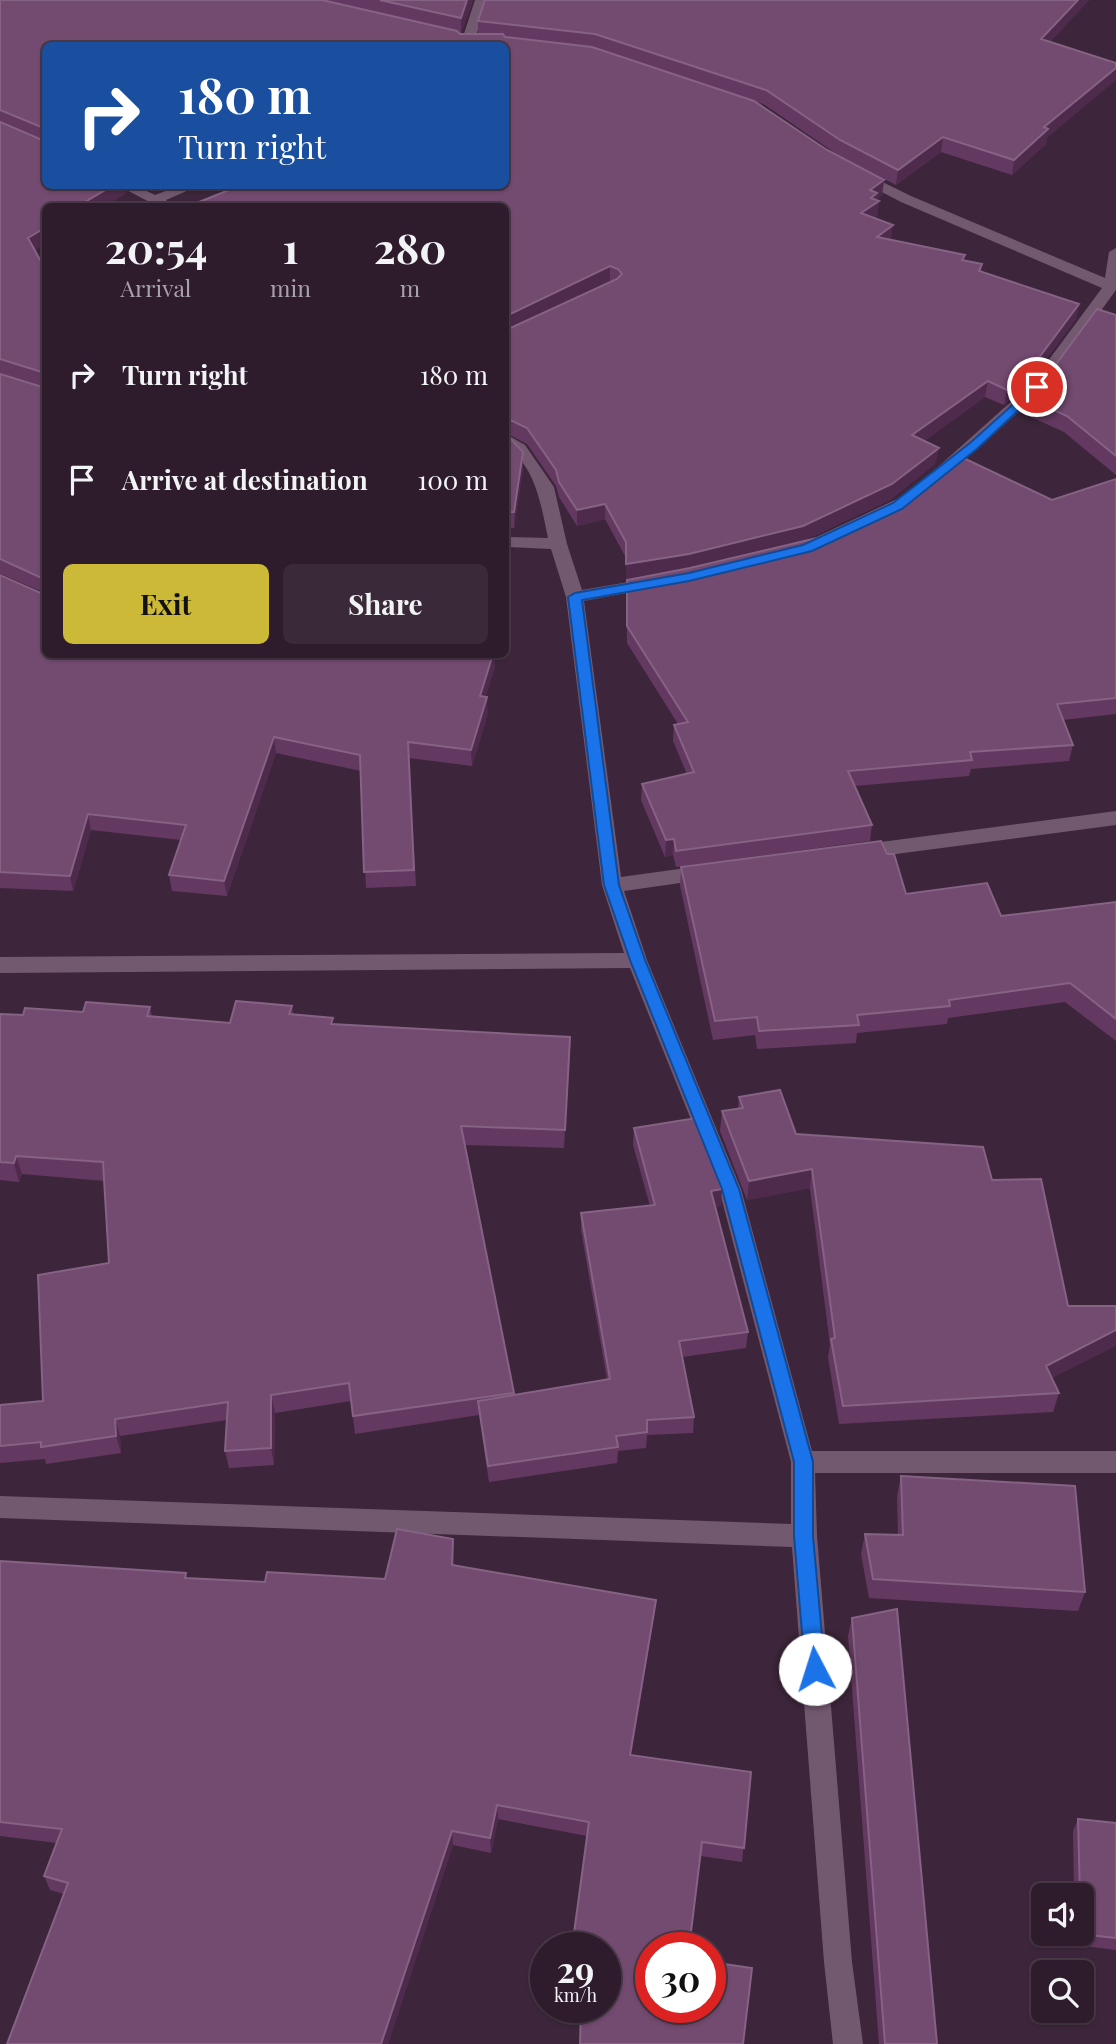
<!DOCTYPE html>
<style>
body{margin:0;font-family:"Playfair Display",serif;background:#3a2938;color:#f1f3f6;height:100vh;display:flex;flex-direction:column;font-size:26px;white-space:nowrap}
*{box-sizing:border-box;margin:0}
p{font-size:23px;color:#a7a1a9}
.icon{flex:none;width:38px;height:38px;fill:none;stroke:currentColor;stroke-width:2;stroke-linecap:round;stroke-linejoin:round}
.map{position:relative;flex:1;overflow:hidden}
.panel{position:absolute;left:42px;top:203px;width:467px;height:455px;display:flex;flex-direction:column;background:#2e1c2c;border-radius:10px;box-shadow:0 2px 5px #0004,0 0 0 2px #493a48}
.panel>*{flex:none}
.banner{position:absolute;left:42px;top:42px;width:467px;height:147px;border-radius:10px;box-shadow:0 2px 5px #0004,0 0 0 2px #493a48;background:#1a4fa0;color:#fff;overflow:hidden}
.tools{position:absolute;left:1031px;top:1883px;display:grid;gap:14px}
.tools a{display:grid;place-items:center;width:63px;height:63px;border-radius:10px;background:#2e1c2c;box-shadow:0 2px 5px #0004,0 0 0 2px #493a48;font-size:35px}
.speed{position:absolute;left:530px;top:1932px;display:flex;gap:14px;font-size:35px;font-weight:700;text-align:center}
.speed>*{display:grid;place-content:center;width:91px;height:91px;border-radius:50%;background:#2e1c2c;box-shadow:0 2px 5px #0004,0 0 0 2px #493a48;line-height:1}
.speed small{font-size:18px;font-weight:400}
.speed .limit{border:10px solid #d22;background:#fff;color:#111}
.pin{position:absolute;display:grid;place-items:center;width:60px;height:60px;color:#fff;margin:-30px;border:4px solid #fff;border-radius:50%;box-shadow:0 2px 7px #0007}
.me{position:absolute;width:77px;margin:-38px;rotate:355deg;stroke-linejoin:round;filter:drop-shadow(0 0 5px #0008)}
.turn{display:flex;align-items:center;gap:24px;height:147px;padding:0 21px;font-size:32px}
.turn .icon{width:91px;height:91px;stroke-width:2.5}
.turn b{display:block;font-size:49px;line-height:60px}
.eta{display:flex;justify-content:space-evenly;align-items:center;height:119px;text-align:center}
.eta b{font-size:42px;font-weight:700;line-height:49px}
.primary-button{display:flex;gap:14px;margin-top:auto;padding:14px 21px}
.primary-button a{flex:1;height:80px;border-radius:10px;background:#ccb938;color:#111;font-size:28px;font-weight:700;line-height:80px;text-align:center}
.primary-button a+a{background:#3a2938;color:#f1f3f6}
ul{padding:0;list-style:none}
li{display:flex;align-items:center;gap:21px;height:105px;padding:0 21px}
li div{flex:1}
li b{display:block;font-size:26px}
li em{font-style:normal}
.map>svg:first-child{display:block}
.lines{fill:none;stroke-linecap:round;stroke-linejoin:round}
.minor{fill:#735970;fill-rule:evenodd}
.wall{fill:#643961;fill-rule:evenodd}
.shaded-wall{fill:#4e2a4c}
.building{fill:#734a70;stroke:#866284;stroke-width:2}
.route{fill:#1a73e8;stroke:#114b97;stroke-width:2}
</style>
<div class="map">
<svg width="1116" height="2044" viewBox="0 0 1116 2044">
<rect width="100%" height="100%" fill="#3d263b"/>
<g class="lines">
<path class="minor" d="M475,0H487L473,46H460Z
M860,171L911,196L1105,278L1109,252L1116,248V290L1043,390L943,479H931L929,475L1031,384L1102,288L901,202L855,178L853,175Z
M119,186H136L155,195L179,186H198L166,200L174,206H157Z
M506,434L525,445L554,487L567,544L582,590L652,578L661,583L652,588L584,601L621,877L708,865L715,867L718,872L715,877L708,879L624,891L647,960L741,1189L812,1451H1116V1473H815L817,1536L852,1962L863,2044H833L824,1962L792,1547L0,1518V1496L791,1524V1462L719,1189L630,968L0,973V957L624,953L602,885L566,597L551,549L506,547V537L548,538C541,505 536,467 506,446Z
M1116,811V825L858,859L851,857L848,852L851,847L858,845Z"/>
</g>
<path class="wall" d="M0,0H473L461,33L458,32L460,34H478V21L1089,0L1050,42L1046,144L1012,175L941,152L896,185L838,155L765,105L755,101L827,150L884,180L882,195L876,200L879,201L877,216L874,218L891,240L965,255L964,261L982,264L981,271L1079,304L1076,319L1029,382L1004,405L985,397L924,441L936,463L890,500L801,542L1052,500L1116,479V714L1063,720L1073,745L1069,761L971,769L969,776L855,786L872,825L870,841L676,867L673,855L665,857L641,800L642,784L687,774L673,741L674,725L678,724L627,643L626,558L605,519L577,526L559,497L556,486L527,444L506,433V46H46V186H125L126,193L105,206H46V244L35,250L44,267L46,266V654H494L495,667L485,697L488,713L472,766L409,758L416,886L366,888L361,771L276,753L227,896L172,891L169,875L181,840L91,830L73,891L0,888V575L45,595V593L1,574H0V374L43,387L0,374ZM610,282H611L561,305Z
M1116,315V475L1064,432L1022,413L1025,397Z
M506,434L523,468L514,528H506Z
M681,867L906,894L1001,916L1116,902V1041L1065,1002L948,1018L947,1024L857,1033L856,1043L757,1049L755,1035L713,1040L680,886Z
M292,1006L293,1014L333,1024L570,1037L564,1148L465,1145L514,1395L607,1379L581,1230V1213L650,1206L633,1145L634,1128L721,1206L715,1207L748,1332L746,1348L682,1357L694,1417L693,1433L647,1435L646,1448L618,1451L617,1463L489,1482L479,1415L355,1434L351,1401L275,1413L274,1465L229,1468L225,1451L227,1420L120,1436L121,1453L46,1464L45,1459L0,1463V1405L43,1401L109,1263L105,1181L22,1174L19,1182L0,1180V1014L23,1015L150,1007L152,1017L230,1023Z
M739,1097L796,1134L992,1180L1052,1378L1059,1393L1053,1412L839,1424L828,1357L830,1345L810,1188L747,1200L720,1131L722,1111L738,1109Z
M901,1476L1085,1592L1078,1611L869,1598L861,1554L865,1534L898,1535L897,1496Z
M397,1529L453,1539L454,1565L656,1600L654,1616L631,1756L751,1772L742,1862L701,1856L689,1948H651V2007H710V1962L752,1968L743,2044H580L581,2007H606V1948H572L587,1836L498,1819L491,1853L453,1845L388,2044H7L64,1894L50,1890L44,1876L57,1843L0,1836V1561L186,1573L187,1578L265,1582L267,1572L385,1579Z
M852,1618L937,2044H879L848,1636Z
M1078,1819L1116,1823V1950L1075,1945V1934H1082V1895H1074L1073,1831Z"/>
<path class="shaded-wall" d="M467,0H473L461,33V18Z
M1078,0H1089L1039,54L1041,39Z
M1116,68V80L1047,138L1046,144L1012,175L1014,160L1044,127Z
M943,137L941,152L896,185L898,170Z
M884,180L882,195L876,200L879,201L877,216L859,228L861,213L870,190Z
M112,186H125L126,193L105,206H78Z
M893,225L891,240L877,237Z
M46,227V244L31,253L28,238Z
M610,266V282L506,331V316Z
M1079,304L1076,319L1029,382L1004,405L1007,390Z
M988,381L985,397L910,451L912,435Z
M939,448L936,463L890,500L801,542L688,569L626,580V564Z
M523,452V468L514,528V512Z
M605,504V519L577,526V510Z
M493,654H494L495,667L481,712L480,696Z
M487,697L488,713L472,766L471,750Z
M274,737L276,753L227,896L224,881Z
M88,814L91,830L73,891L70,876Z
M674,839L673,855L665,857L666,840Z
M570,1037V1056L564,1148L565,1130Z
M16,1156L22,1174L19,1182L14,1163Z
M812,1169L810,1188L747,1200L749,1181Z
M722,1189L721,1206L710,1208L711,1191Z
M1116,1330V1346L1040,1384L1046,1366Z
M271,1395L275,1413L274,1465L271,1448Z
M115,1419L120,1436L121,1453L116,1436Z
M453,1539L454,1556L453,1581L452,1565Z
M656,1600L654,1616L629,1770L630,1755Z
M497,1805L498,1819L491,1853L490,1838Z
M452,1831L453,1845L388,2044H381Z"/>
<path class="building" d="M0,0H322L457,31L460,34H503L505,37L592,47L754,101L827,150L884,180L870,190L877,193L871,198L879,201L861,213L893,225L877,237L965,255L962,260L982,264L979,271L1079,304L1032,367L1007,390L988,381L912,435L939,448L892,484L803,526L689,554L626,564V542L605,504L577,510L559,482L556,470L527,428L506,418V330L617,279L622,274L618,269L610,266L506,316V206H189L239,186H506V46H46V129L0,110Z
M380,0H467L461,18Z
M485,0H1078L1041,39L1116,63V68L1044,127L1048,129L1014,160L943,137L898,170L840,140L766,90L595,34L478,21Z
M0,122L42,140L46,138V186H112L78,206H46V227L28,238L44,267L46,266V383L45,373L0,359Z
M1097,309L1116,315V456L1067,416L1025,397L1048,375Z
M0,374L42,387L46,384V654H493L480,696L487,697L471,750L408,742L414,870L364,872L360,755L274,737L224,881L169,875L186,825L88,814L70,876L0,872V575L45,595L44,579L0,559Z
M506,434L523,452L514,512H506Z
M957,455L1052,500L1116,479V698L1057,704L1073,745L970,752L972,760L848,771L872,825L676,851L674,839L666,840L642,784L694,772L674,725L688,722L627,626V580L690,568L817,538L906,496Z
M881,841L887,854H894L906,894L987,883L1001,916L1116,902V1019L1070,983L949,1000L950,1006L857,1015L859,1025L759,1031L757,1017L715,1021L681,867Z
M236,1001L292,1006L289,1014L333,1018L331,1024L570,1037L565,1130L461,1126L514,1393L353,1416L349,1383L271,1395V1448L225,1451L228,1402L115,1419L116,1436L41,1447V1442L0,1446V1405L43,1401L38,1275L109,1263L103,1162L16,1156L14,1163L0,1162V1014L23,1015L25,1008L83,1012L86,1002L150,1007L147,1016L230,1023Z
M780,1090L796,1134L983,1147L992,1180L1041,1179L1068,1306H1116V1330L1046,1366L1059,1393L843,1406L831,1339L835,1338L812,1169L749,1181L722,1111L743,1108L739,1097Z
M696,1118L722,1189L711,1191L748,1332L679,1341L694,1417L647,1420V1432L616,1436L618,1447L488,1466L478,1401L610,1379L581,1213L655,1205L634,1128Z
M901,1476L1075,1486L1085,1592L873,1579L865,1534L903,1535Z
M397,1529L453,1539L452,1565L656,1600L630,1755L751,1772L744,1848L702,1842L689,1948H651V2007H710V1962L752,1968L743,2044H580L581,2007H606V1948H572L589,1822L497,1805L490,1838L452,1831L381,2044H7L68,1883L44,1876L62,1829L0,1822V1561L186,1573L185,1578L265,1582L267,1572L385,1579Z
M897,1609L937,2044H885L852,1618Z
M1078,1819L1116,1823V1938L1081,1934L1082,1895H1080Z"/>
<path class="route" d="M1037,383L1043,387L1041,389L978,448L902,509L812,551L689,581L582,600L619,885L645,960L739,1189L813,1462V1536L825,1669L822,1676L815,1679L808,1676L805,1669L794,1536V1462L722,1189L630,960L604,885L568,597L575,593L689,573L803,545L893,503L970,443Z"/>
</svg>
<div class="tools">
<a><svg class="icon" aria-label="sound" viewBox="0 0 24 24"><path d="M4 9h4l5-4v14l-5-4H4zM17 9q2 3 0 6"/></svg></a>
<a><svg class="icon" aria-label="search" viewBox="0 0 24 24"><circle cx="10" cy="10" r="6"/><path d="M15 15l6 6"/></svg></a>
</div>
<div class="speed"><div>29<small>km/h</small></div><div class="limit">30</div></div>
<div class="pin" style="left:1037px;top:387px;background:#d93025"><svg class="icon" aria-label="arrive" viewBox="0 0 24 24"><path d="M6 21V4h12l-3 4 3 4H6"/></svg></div>
<svg class="me" style="left:815px;top:1669px" viewBox="-20 -20 40 40"><circle r="19" fill="#fff"/><path d="M0-13L10 11 0 6-10 11z" fill="#1a73e8"/></svg>
<div class="banner">
<div class="turn"><svg class="icon" aria-label="right" viewBox="0 0 24 24"><path d="M7 20v-9h11M14 6l5 5-5 5"/></svg><div><b>180 m</b>Turn right</div></div>
</div>
<section class="panel">
<div class="eta">
<div><b>20:54</b><p>Arrival</p></div>
<div><b>1</b><p>min</p></div>
<div><b>280</b><p>m</p></div>
</div>
<ul>
<li><svg class="icon" aria-label="right" viewBox="0 0 24 24"><path d="M7 20v-9h11M14 6l5 5-5 5"/></svg><div><b>Turn right</b></div><em>180 m</em></li>
<li><svg class="icon" aria-label="arrive" viewBox="0 0 24 24"><path d="M6 21V4h12l-3 4 3 4H6"/></svg><div><b>Arrive at destination</b></div><em>100 m</em></li>
</ul>
<div class="primary-button"><a>Exit</a><a>Share</a></div>
</section>
</div>
